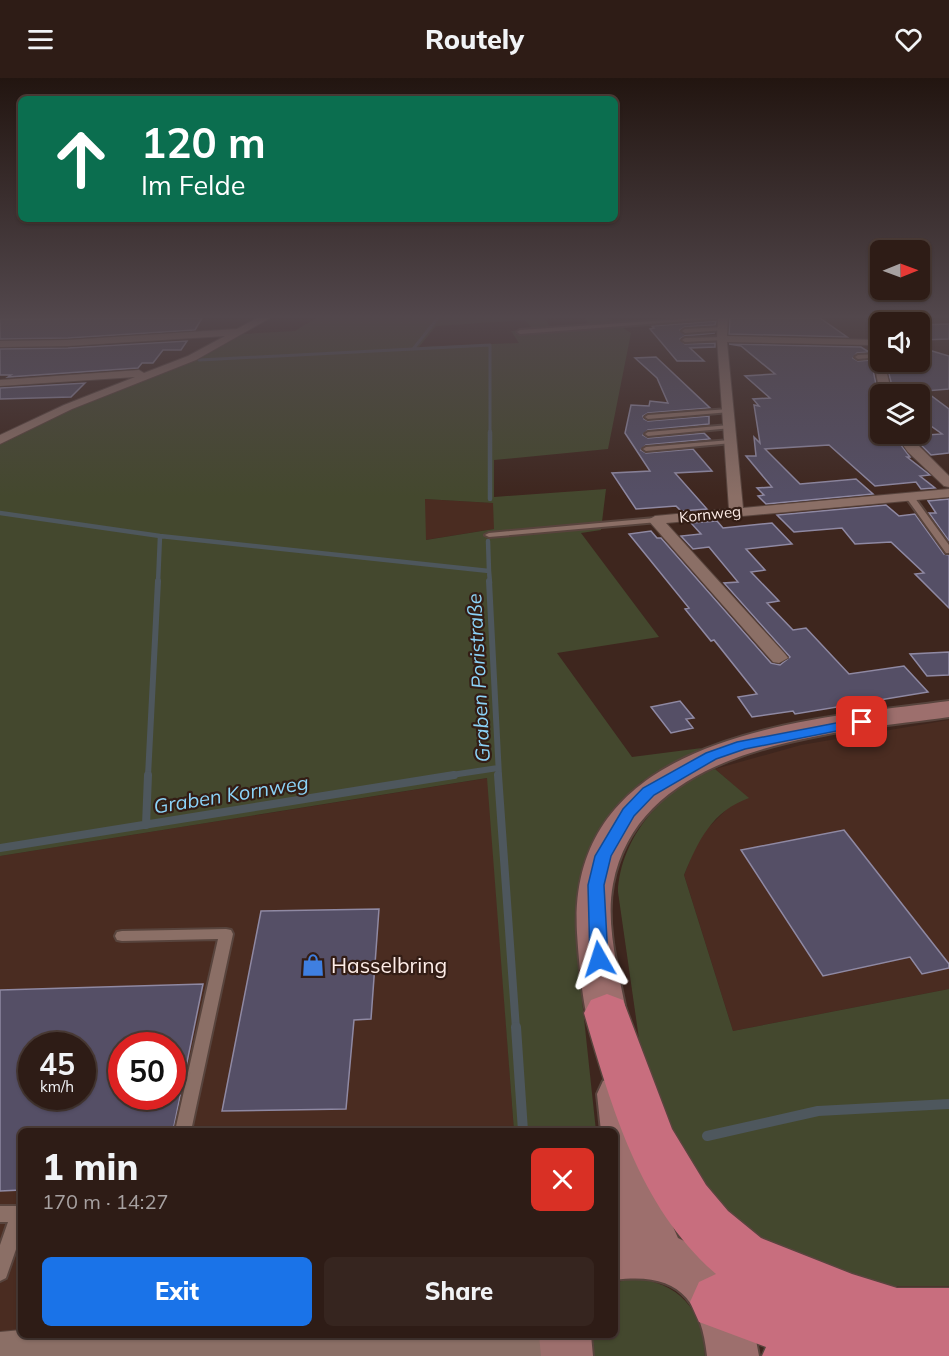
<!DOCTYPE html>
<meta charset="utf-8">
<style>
body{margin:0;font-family:Mulish,sans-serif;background:#36251f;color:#f1f3f6;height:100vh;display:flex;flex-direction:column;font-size:22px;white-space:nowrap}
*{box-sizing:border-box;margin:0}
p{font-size:20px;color:#a7a1a1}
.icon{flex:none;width:33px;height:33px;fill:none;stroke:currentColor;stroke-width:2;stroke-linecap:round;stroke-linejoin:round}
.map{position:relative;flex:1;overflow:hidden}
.side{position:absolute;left:18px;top:1050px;width:600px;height:210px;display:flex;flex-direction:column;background:#2e1c16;border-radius:9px;box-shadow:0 2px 4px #0004,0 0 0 2px #493a35}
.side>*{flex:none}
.banner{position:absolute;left:18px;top:18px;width:600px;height:126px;border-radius:9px;box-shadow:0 2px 4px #0004,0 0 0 2px #493a35;background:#0b6e4f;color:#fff;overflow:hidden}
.needle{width:39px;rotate:89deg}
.fabs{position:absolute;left:870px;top:162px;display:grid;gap:12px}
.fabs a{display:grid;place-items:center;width:60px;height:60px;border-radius:9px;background:#2e1c16;box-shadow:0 2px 4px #0004,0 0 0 2px #493a35;font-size:30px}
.speed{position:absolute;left:18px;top:954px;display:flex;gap:12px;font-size:30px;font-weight:700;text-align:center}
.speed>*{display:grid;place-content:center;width:78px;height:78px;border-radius:50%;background:#2e1c16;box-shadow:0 2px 4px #0004,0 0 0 2px #493a35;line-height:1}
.speed small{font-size:15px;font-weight:400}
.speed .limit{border:9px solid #d22;background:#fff;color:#111}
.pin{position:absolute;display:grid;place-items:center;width:51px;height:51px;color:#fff;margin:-26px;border-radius:12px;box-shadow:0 3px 9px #0006}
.me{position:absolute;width:66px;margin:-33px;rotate:354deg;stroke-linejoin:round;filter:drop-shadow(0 0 4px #0008)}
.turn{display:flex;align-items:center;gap:21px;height:126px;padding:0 24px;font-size:27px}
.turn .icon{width:78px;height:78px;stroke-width:2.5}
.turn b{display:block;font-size:42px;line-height:51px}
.round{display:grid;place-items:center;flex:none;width:63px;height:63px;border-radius:9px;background:#36251f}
.overview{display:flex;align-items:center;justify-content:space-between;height:102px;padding:0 24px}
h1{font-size:36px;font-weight:800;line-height:45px}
.cta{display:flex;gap:12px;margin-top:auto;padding:12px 24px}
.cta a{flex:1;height:69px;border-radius:9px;background:#1a73e8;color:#fff;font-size:24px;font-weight:800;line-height:69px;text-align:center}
.cta a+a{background:#36251f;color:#f1f3f6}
header{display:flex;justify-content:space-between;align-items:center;height:78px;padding:0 24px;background:#2e1c16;font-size:27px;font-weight:800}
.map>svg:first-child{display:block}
.built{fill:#4a2c21;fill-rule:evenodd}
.green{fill:#44482e;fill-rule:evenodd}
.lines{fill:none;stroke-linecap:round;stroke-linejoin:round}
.stream-far4{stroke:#4e575d;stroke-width:3}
.stream-far3{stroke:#4e575d;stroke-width:4.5}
.stream-far2{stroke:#4e575d;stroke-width:6}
.stream-far1{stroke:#4e575d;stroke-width:8}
.stream{stroke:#4e575d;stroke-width:10}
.building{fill:#554f66;stroke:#8f89a3;stroke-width:1.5;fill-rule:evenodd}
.service-casing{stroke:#58443d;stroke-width:4}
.minor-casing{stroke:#58443d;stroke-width:2}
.tertiary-casing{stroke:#58443d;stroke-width:2}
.secondary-casing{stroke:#58443d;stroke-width:4}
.motorway-casing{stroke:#58443d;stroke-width:3}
.service{fill:#8b6f66;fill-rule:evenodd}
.minor{fill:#8b6f66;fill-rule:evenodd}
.tertiary{fill:#8b6f66;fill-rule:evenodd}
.secondary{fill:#9d6f6d;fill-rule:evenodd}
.motorway{fill:#c86e7e;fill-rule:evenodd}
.route{fill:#1a73e8;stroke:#114b97;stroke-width:1.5}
.labels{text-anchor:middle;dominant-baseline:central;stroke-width:4.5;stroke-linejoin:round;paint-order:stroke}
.far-street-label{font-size:15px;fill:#fdece7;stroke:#331d15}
.water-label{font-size:20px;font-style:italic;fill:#8cd3f8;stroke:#331d15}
.near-poi-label{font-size:21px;fill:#fdece7;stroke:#331d15;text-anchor:start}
</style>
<header><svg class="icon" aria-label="menu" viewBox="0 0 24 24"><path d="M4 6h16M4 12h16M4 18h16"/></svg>Routely<svg class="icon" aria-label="heart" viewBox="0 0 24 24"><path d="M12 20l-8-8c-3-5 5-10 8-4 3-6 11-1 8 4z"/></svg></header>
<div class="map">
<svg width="949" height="1278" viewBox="0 0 949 1278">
<rect width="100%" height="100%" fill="#3e261e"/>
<path class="built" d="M425,421L494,425V451L425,462Z
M949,642V911L733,953L684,797L700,758L733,725L748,720L715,691L801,667Z
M488,700L514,1053H21V1257L0,1278V778ZM32,968H82V1018H32ZM122,968H172V1018H122Z"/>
<path class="green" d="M316,240H565L545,241L552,251L591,248L584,240H607L631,255L608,371L494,382V419L606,411L601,452L581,455L659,559L557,575L632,679L702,670L641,704L615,729L592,768L579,807L576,865L596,1053H514L487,700L0,778V365L75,329L195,281L241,256L295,253ZM525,242L533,251L511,253L519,265L419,269L436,248ZM425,421L493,425L494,451L426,462Z
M715,691L749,720C712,733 698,763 684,797L733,953L949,911V1208H888L832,1196L745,1157L681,1087L642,982L618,814C620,760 664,708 715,691Z
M632,1200C679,1204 703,1231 705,1278H590L587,1257H615V1205Z"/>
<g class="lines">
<path class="stream-far4" d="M438,240L413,271L490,267V356
M199,282L413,271"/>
<path class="stream-far3" d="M490,354V421
M0,435L160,458L489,493L490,505
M488,463L489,493
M158,505L160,458"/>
<path class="stream-far2" d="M489,503L499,698
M148,698L158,503
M445,698L498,690"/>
<path class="stream-far1" d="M498,697L516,951
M146,747L148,697
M0,770L454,697"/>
<path class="stream" d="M516,949L523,1053
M707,1058L818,1033L949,1026"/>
</g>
<path class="building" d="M202,240L195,252L68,260L0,261V241Z
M730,240H820L847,259L729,256Z
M716,243L715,247L685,249L680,252L685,257L715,255L685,258L680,261L685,266L715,265V269L690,270L704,283H677L650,251L654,250L652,248Z
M949,246V261L920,262V247Z
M187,263L181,272H163L153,285H142L138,290L8,299L11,297H0V271L68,270Z
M729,266L861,269L869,274L857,275L853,280L858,283L871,282L878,316L880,318V356H889L895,359L910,379H907L930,397L920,398L935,410L921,411L916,404L875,408L829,367L765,371L800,406L856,401L873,416L766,426L758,418L764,417L757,410L772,409L746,378H756L754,359L760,365L754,327L759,328L753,321L770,320L745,298L775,296L741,268Z
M932,273L949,278V311L925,313L949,331V375L931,377L912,358L942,356L920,340V316H894L886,284H920V277Z
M656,279L710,330L648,335L643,338L644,341L648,343L709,338V346L648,352L643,357L648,360L704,355L710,361L646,367L641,372L646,375L693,371L712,393L675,395L707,431L681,433L676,428L636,431L612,395L650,393L625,355L631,327L649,328L650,323L668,325L657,300L635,280Z
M85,305L71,319L0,321V310Z
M949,421V463L929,435H936L928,423Z
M886,427L899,438L915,436L944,476L949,477V530L915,496L924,495L891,464L855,466L842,450L794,454L777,437Z
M717,443L723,450L772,445L792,466L746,471L765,492L751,494L779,523L767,525L793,552L806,550L849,596L904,588L928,614L795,636L793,633L752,639L738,619L757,616L714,562L711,563L685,531L689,530L629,456L651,453L657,460H661L771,585L780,587L790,579L724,505L738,504L709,469L693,471L681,458L701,456L691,445Z
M949,574V597L927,598L910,576Z
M680,623L694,640L686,641L693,650L671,655L651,629Z
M844,752L949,886V890L922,896L910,879L823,898L741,772Z
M379,831L371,941L354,942L346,1031L222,1033L261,833Z
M203,906L173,1053H21V1112L0,1113V912ZM32,968H82V1018H32ZM122,968H172V1018H122Z"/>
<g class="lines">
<g class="service-casing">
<path id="service" d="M697,240H725L520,256L517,254L520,252Z
M723,249L725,252L685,255L682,253L685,251Z
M722,259L724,262L685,264L682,262L685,260Z
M877,276L879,277V279L858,281L855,279L858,277Z
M728,331L731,333L730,334L648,341L645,339L648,337Z
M729,347L732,349L731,350L648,358L645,356L648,354Z
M730,362L733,364L732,365L646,373L643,371L646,369Z
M906,416H912L949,467V475H946L905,418Z
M655,440H658V444L489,459L485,457L489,455Z
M226,851L231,852L233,856L191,1053H175L218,861L122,863L117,862L115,858L117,854L122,853Z
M0,1128H21V1157L6,1200L0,1203V1167L8,1144H0Z"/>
</g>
<g class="minor-casing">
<path id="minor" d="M257,240H270L196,282L72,331L0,366V357L64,327L135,299L0,308V302L139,292L144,295L188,278L225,258L68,268L0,269V263L68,262L237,251Z
M718,240H728L727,258L879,262L880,284H884L892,316H880L871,267L727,264L743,430L949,411V419L666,445L785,576L788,580L779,585L773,584L648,442L655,438L729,431L717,261Z
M895,356H907L949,398V409L944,408L908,374Z"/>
</g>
<g class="tertiary-casing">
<path id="tertiary" d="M21,1252V1257H559L570,1262L577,1278H0V1254Z"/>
</g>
<g class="secondary-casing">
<path id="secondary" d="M949,623V639C835,655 640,665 613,806C604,853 623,908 630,955L624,967L610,972L596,967C583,941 579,885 577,855C566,655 804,642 949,623Z
M618,997L633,1003L639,1016L653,1104L678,1160L709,1175L731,1199L753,1246L759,1278H707C701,1219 675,1194 615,1202V1053H601L597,1016L603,1003Z
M539,1257H591L593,1278H541Z"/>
</g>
<g class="motorway-casing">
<path id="motorway" d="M607,916L623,922L672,1051L706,1107L728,1133L761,1160L852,1196L897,1210H949V1278H762L766,1269L699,1244L690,1224L699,1204L716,1196C639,1129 612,1030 584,935L591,922Z"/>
</g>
<use href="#service" class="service"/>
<use href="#minor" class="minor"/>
<use href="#tertiary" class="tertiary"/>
<use href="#secondary" class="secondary"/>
<use href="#motorway" class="motorway"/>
</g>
<linearGradient id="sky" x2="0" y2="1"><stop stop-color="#221510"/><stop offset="0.57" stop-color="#52474c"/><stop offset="1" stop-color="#52474c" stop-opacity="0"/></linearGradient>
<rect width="949" height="419" fill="url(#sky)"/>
<path class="route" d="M862,640L867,641V647L745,671L716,681L654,717L634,738L611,778L604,807L608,881L606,886H593L590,881L588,807L595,778L623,731L643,710L706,675L737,664Z"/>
<defs>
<g id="shop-bare" transform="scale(1.8)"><path d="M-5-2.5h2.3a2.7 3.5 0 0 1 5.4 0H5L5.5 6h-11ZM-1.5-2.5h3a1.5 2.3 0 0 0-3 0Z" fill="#3f7fe0" stroke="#331d15" stroke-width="2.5" paint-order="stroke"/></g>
</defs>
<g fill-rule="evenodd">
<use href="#shop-bare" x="313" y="887"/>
</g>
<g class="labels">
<g class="far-street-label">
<text transform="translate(710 436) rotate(-6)">Kornweg</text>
</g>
<g class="water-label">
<text transform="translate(478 600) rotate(-93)">Graben Poristraße</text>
<text transform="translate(231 716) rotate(-9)">Graben Kornweg</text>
</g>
<g class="near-poi-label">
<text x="331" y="887">Hasselbring</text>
</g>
</g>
</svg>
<div class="fabs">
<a><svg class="needle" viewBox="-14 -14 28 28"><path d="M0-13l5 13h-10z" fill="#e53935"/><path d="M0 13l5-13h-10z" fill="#a7a1a1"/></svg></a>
<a><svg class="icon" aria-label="sound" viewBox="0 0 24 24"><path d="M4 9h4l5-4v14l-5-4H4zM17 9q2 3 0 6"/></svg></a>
<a><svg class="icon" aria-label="layers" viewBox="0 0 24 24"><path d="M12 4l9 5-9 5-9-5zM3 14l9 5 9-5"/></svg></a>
</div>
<div class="speed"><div>45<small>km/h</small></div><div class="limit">50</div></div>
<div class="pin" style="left:862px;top:644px;background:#d93025"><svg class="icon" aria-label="arrive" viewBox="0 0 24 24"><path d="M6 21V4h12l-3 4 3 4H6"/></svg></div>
<svg class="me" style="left:599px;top:881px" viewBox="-20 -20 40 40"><path d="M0-17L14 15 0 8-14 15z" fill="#1a73e8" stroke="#fff" stroke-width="4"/></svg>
<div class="banner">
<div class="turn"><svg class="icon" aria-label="ahead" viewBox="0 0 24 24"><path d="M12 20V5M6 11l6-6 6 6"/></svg><div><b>120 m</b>Im Felde</div></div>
</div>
<section class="side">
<div class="overview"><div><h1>1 min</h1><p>170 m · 14:27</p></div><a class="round" style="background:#d93025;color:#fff"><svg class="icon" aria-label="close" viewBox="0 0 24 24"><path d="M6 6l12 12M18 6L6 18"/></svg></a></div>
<div class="cta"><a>Exit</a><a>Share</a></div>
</section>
</div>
